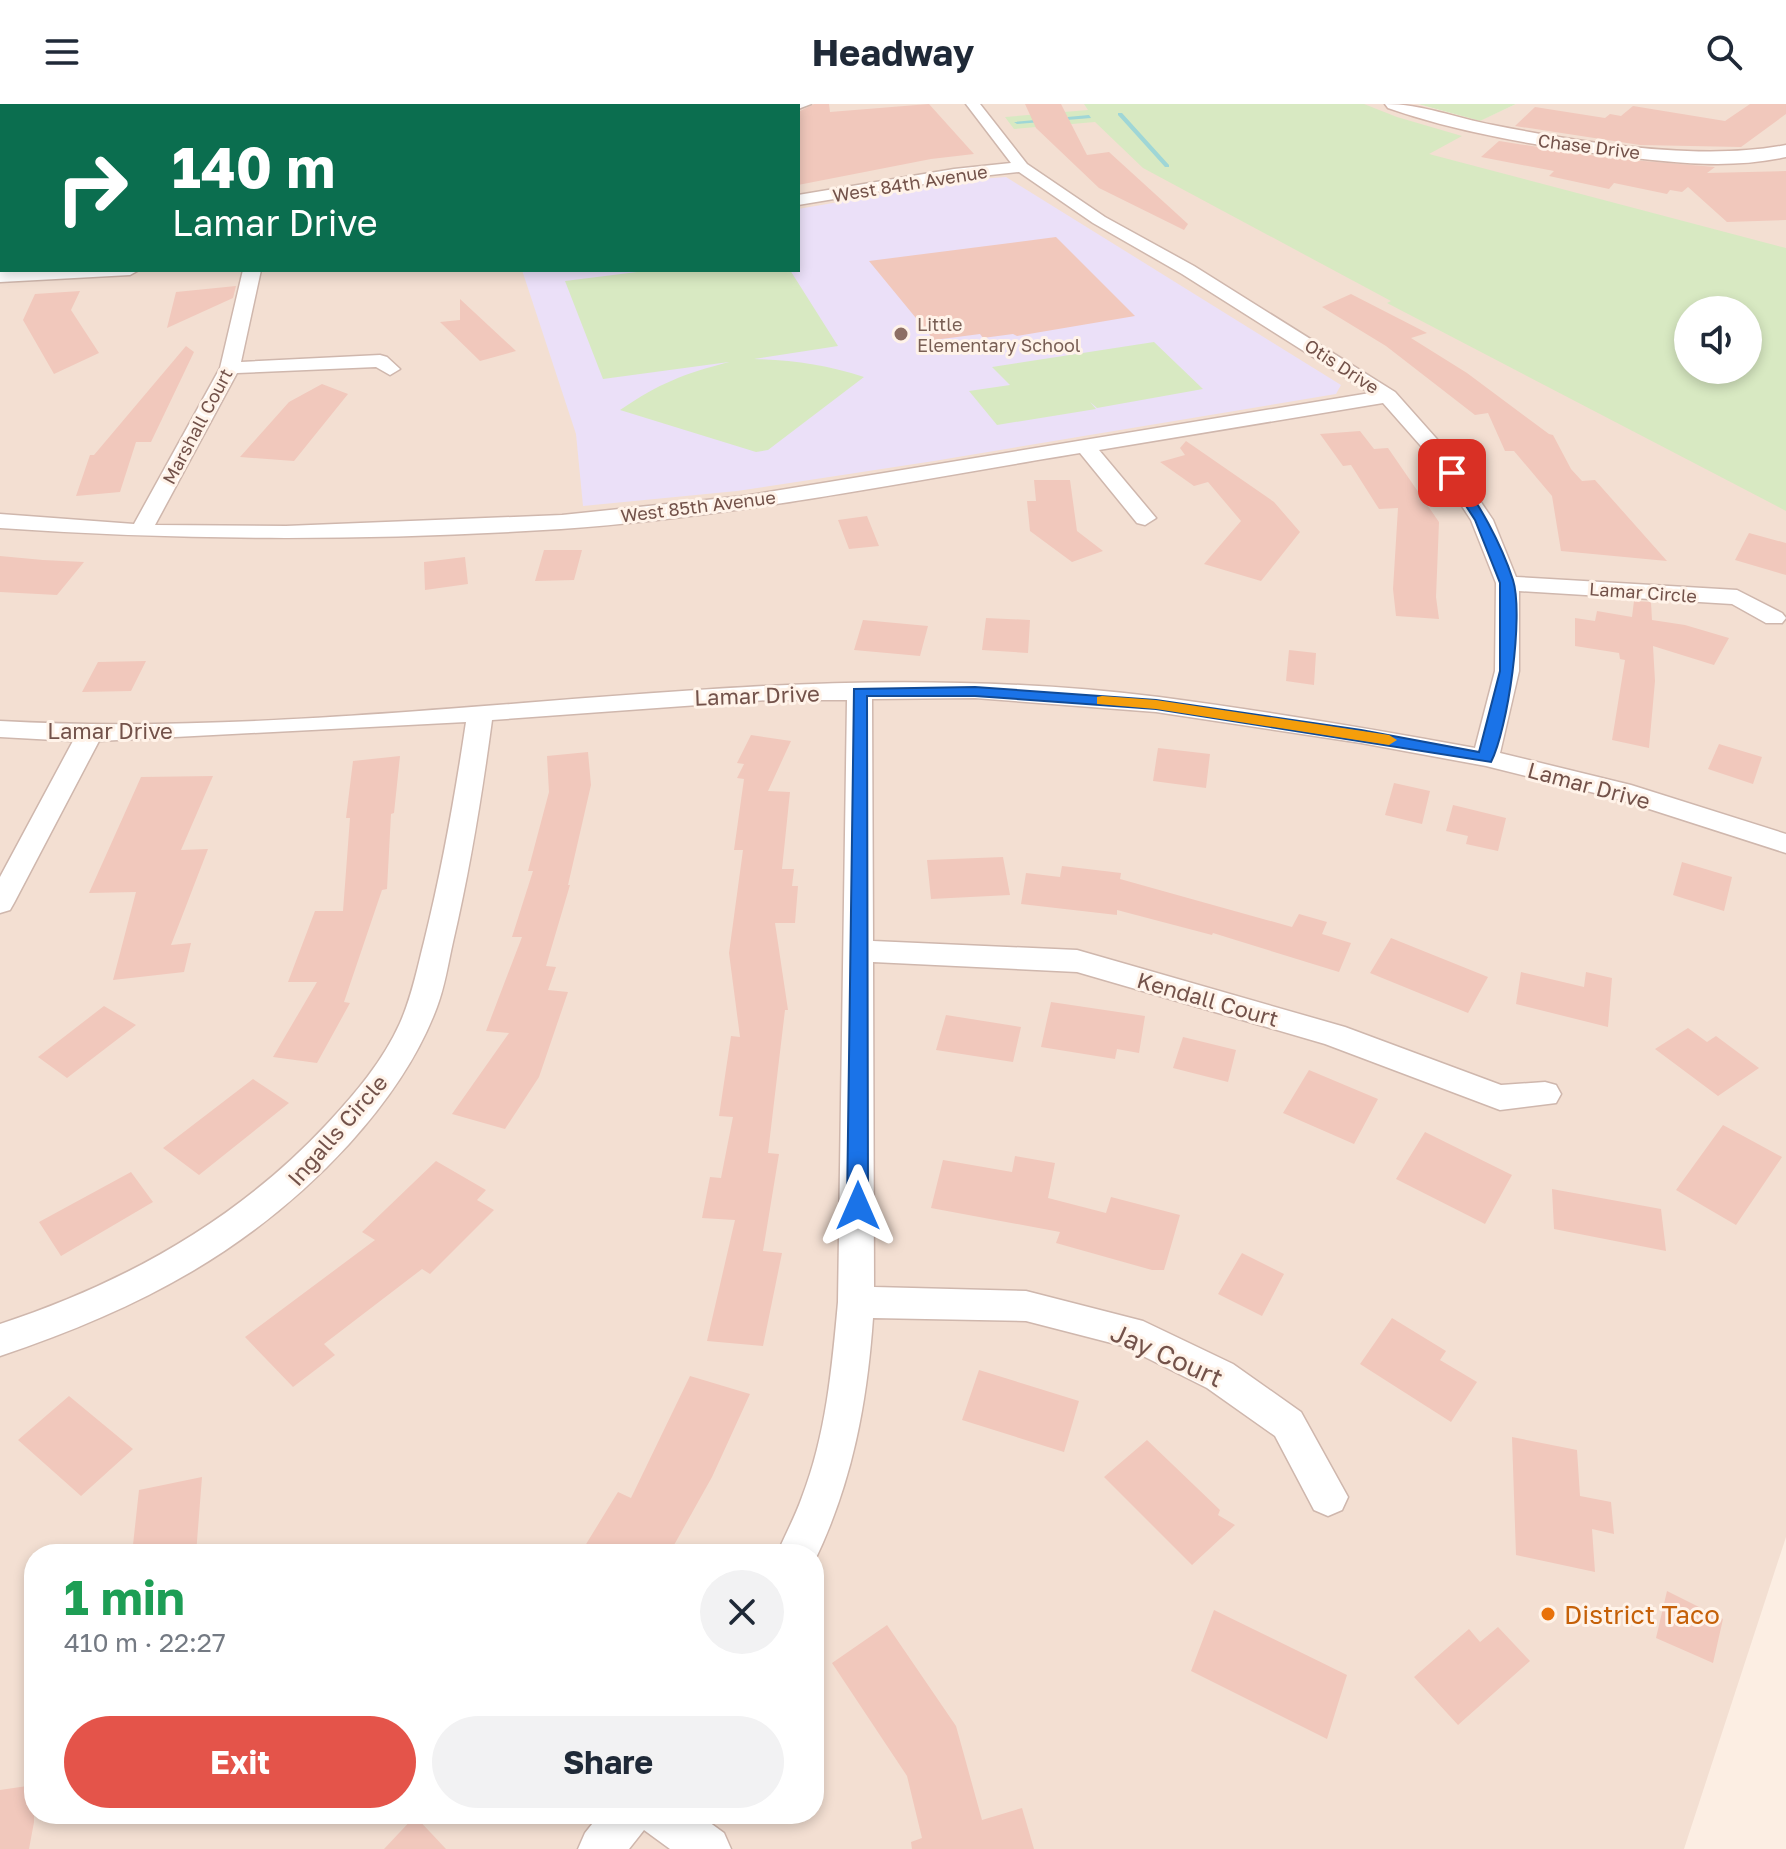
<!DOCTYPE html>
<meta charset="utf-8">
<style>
body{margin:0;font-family:"Golos Text",sans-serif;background:#f2f2f3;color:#1f2937;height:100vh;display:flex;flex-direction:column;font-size:30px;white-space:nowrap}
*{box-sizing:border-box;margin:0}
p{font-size:26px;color:#747a83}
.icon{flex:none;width:44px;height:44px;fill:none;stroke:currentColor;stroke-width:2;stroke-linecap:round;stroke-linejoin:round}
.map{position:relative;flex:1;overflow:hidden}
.details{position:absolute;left:24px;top:1440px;width:800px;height:280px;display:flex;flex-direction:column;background:#fff;border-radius:32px;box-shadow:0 4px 12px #0003}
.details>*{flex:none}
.hud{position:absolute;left:0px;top:0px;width:800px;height:168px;box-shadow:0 4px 12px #0003;background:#0b6e4f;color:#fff;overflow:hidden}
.controls{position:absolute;left:1674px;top:192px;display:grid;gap:16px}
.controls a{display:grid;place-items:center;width:88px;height:88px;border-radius:50%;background:#fff;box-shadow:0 4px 12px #0003;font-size:40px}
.pin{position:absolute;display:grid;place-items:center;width:68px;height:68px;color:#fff;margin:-34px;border-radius:16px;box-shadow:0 4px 12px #0006}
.me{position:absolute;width:88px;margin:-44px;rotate:0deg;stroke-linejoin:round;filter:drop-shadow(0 0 6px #0008)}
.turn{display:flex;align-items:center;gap:28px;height:168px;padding:0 40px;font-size:36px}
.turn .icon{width:104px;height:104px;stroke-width:2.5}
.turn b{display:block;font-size:56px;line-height:68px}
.round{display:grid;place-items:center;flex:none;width:84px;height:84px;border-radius:42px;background:#f2f2f3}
.headline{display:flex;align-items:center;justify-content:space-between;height:136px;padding:0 40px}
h1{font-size:48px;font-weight:700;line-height:60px;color:#1e9e55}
.action{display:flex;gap:16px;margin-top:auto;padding:16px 40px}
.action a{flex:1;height:92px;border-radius:48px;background:#e4544a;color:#fff;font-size:32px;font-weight:700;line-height:92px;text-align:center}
.action a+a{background:#f2f2f3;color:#1f2937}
header{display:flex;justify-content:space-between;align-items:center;height:104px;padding:0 40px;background:#fff;font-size:36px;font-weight:700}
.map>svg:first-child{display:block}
.residential{fill:#f3dfd2;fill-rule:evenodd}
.education{fill:#ebe0f8}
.green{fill:#d8e9c2;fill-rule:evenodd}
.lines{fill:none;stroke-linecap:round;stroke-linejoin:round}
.stream{fill:#9fd6d6;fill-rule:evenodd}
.building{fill:#f1c8bc}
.street-casing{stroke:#cfb7ad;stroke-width:3}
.secondary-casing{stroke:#d2b5aa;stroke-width:3}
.street{fill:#fff;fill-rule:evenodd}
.secondary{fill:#fff;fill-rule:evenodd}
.route{fill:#1a73e8;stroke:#114b97;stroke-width:2}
.slow{fill:#f59e0b}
.education-dot{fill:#8d6e63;stroke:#fff3e9;stroke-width:3}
.food-dot{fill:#e8710a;stroke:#fff3e9;stroke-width:3}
.labels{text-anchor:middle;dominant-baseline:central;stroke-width:6;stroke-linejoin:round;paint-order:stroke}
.far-street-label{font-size:18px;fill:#73524a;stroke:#fff3e9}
.far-education-label{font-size:18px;fill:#785e54;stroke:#fff3e9;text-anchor:start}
.street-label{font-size:22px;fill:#73524a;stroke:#fff3e9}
.near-street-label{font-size:26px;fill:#73524a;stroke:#fff3e9}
.near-food-label{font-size:26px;fill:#c56008;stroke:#fff3e9;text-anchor:start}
</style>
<header><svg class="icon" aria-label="menu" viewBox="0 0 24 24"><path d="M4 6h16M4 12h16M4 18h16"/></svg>Headway<svg class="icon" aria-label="search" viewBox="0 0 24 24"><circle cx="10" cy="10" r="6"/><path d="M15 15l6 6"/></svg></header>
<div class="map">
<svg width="1786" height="1745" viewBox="0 0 1786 1745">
<rect width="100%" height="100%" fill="#fceee3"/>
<path class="residential" d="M0,0H1418L1479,17L1516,0H1786V1433L1684,1745H0ZM2,2H798V166H2ZM1688,206H1748V266H1688ZM34,1450H814V1710H34Z"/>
<path class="education" d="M1006,73L1341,281L1336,290L934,357L737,387L583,402L576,330L522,166H798V105L966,76Z"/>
<path class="green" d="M1084,0H1364L1397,13L1462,32L1429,50L1786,144V407L1387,199L1391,197L1143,64L1095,18L1014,25L1005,13L1088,6ZM1688,206H1748V266H1688Z
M1418,0H1516L1480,17Z
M653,166H790L838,242L754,255C793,256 827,261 864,273L768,346L756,348L620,306C660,279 683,270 729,258L603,275L565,177Z
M1154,238L1203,285L1097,304L1090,298L1096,305L997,321L969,287L1010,281L992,263Z"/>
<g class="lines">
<path class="stream" d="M1118,9H1122L1169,61V63H1165L1118,11Z
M1089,11L1091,14L1017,20L1014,18Z
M0,115H2V119H0Z"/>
</g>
<path class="building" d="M814,0H829L830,8L929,0L974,50L931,55L798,81V8Z
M1025,0H1061L1087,51L1109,48L1188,120L1184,126L1099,84L1036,24Z
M1750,0H1786V10L1741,43L1640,41L1515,22L1535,3L1605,14L1610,10L1621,12L1633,2L1725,17Z
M1499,37L1609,54L1715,63L1707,69L1786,67V116L1727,118L1688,83L1682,88L1670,86L1667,90L1614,79L1609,85L1549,72L1554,67L1481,53Z
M1056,133L1135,212L1017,232L1013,230L983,234L980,230L934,236L869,157Z
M236,182L233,194L167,224L176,188Z
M80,187L71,206L99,249L54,270L23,216L35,190Z
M1351,190L1427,229L1411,234L1467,269L1549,330L1553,331L1571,365L1582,377L1595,376L1667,457L1561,447L1552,392L1514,347H1505L1488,309L1475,311L1386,242L1322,203Z
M460,195L516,247L480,257L440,218L460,216Z
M186,242L194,248L151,338H136L120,388L76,392L90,351H94Z
M322,280L348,290L294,357L240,353L289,298Z
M1360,327L1374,345L1388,344L1439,418L1436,493L1439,515L1396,512L1393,485L1398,404L1379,405L1351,361L1343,362L1320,330Z
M1186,337L1274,398L1300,428L1261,477L1204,460L1241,417L1208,378L1194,382L1160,358L1185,351L1180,344Z
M1034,376H1070L1077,427L1103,447L1072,458L1030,427L1027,397H1036Z
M867,412L879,442L849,445L838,416Z
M1749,429L1786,439V471L1735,456Z
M544,446H582L574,476L535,477Z
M0,452L43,456L84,458L57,491L0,488Z
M465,453L468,480L425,486L424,458Z
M1634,497L1651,498L1652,516L1685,521L1729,534L1714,561L1653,542L1655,577L1649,644L1612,636L1625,556L1620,555L1619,549L1575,542V514L1595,517L1597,507L1632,513Z
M986,514L1030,516L1028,549L982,546Z
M863,516L928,522L920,552L854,546Z
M1289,546L1316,549L1314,581L1286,577Z
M146,557L131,587L82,588L98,558Z
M751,631L791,637L768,687L790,688L782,765H794L792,782H798L795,819H775L788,906H785L768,1049L779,1050L763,1147L782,1149L763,1242L707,1237L735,1116L702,1114L710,1073L721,1074L733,1013L719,1012L731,932L740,933L729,849L743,746H734L744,675L737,674L744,660L737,659Z
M1719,640L1762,653L1753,680L1708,665Z
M1158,644L1210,650L1206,684L1153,677Z
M588,648L591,681L568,781H570L546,862L556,863L548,886L568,888L539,973L505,1025L452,1010L509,929L486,927L522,833H512L533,767H528L549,688L547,652Z
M400,652L394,709L391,710L387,785L382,786L344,898L350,899L317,959L273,953L317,878H288L315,807H343L350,714H346L353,657Z
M213,672L181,746L208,745L171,841L191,839L184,868L113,876L136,788L89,789L141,673Z
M1394,679L1430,687L1422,720L1385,711Z
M1453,701L1506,714L1498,747L1466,740L1468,732L1446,727Z
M1003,753L1010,791L931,795L927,756Z
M1682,758L1732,773L1724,807L1673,791Z
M1062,762L1121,769L1120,775L1292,823L1299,810L1327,818L1322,830L1351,839L1339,868L1213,829L1212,831L1117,806V811L1021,800L1026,769L1060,773Z
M1391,834L1488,873L1468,909L1370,869Z
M1521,868L1584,883L1586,868L1612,874L1608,923L1516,900Z
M1051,898L1145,912L1139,949L1117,945L1115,955L1041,943Z
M104,902L136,921L67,974L38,953Z
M946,911L1021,923L1013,958L936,946Z
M1688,924L1707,938L1716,932L1759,964L1718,992L1655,945Z
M1183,933L1236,946L1228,978L1173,964Z
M1309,966L1378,995L1354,1040L1283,1009Z
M253,975L289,999L199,1071L163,1044Z
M1723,1021L1782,1053L1736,1121L1676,1086Z
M1425,1028L1512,1071L1485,1120L1396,1075Z
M1015,1052L1055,1059L1048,1094L1106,1109L1111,1093L1180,1111L1164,1166H1152L1056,1139L1060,1128L931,1104L943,1056L1012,1068Z
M436,1057L486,1086L477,1096L494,1106L430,1170L422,1165L324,1240L335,1251L293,1283L245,1233L375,1136L362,1128Z
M131,1068L153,1098L61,1152L39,1118Z
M1552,1085L1661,1105L1666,1147L1554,1125Z
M1242,1149L1284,1170L1262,1212L1218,1190Z
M1392,1214L1446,1247L1440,1256L1477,1278L1451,1318L1360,1260Z
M979,1266L1079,1297L1064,1348L962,1316Z
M690,1272L750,1290L712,1373L669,1450H580L618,1388L631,1394Z
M69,1292L133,1345L81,1392L18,1336Z
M1512,1333L1577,1346L1580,1392L1611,1398L1614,1430L1592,1425L1595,1468L1516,1451Z
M1147,1336L1220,1406L1218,1411L1235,1421L1192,1461L1104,1373Z
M202,1373L196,1450H132L139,1386Z
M1667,1487L1723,1515L1713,1559L1656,1534Z
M1214,1506L1347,1571L1327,1635L1191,1567Z
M887,1521L956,1622L982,1716L1022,1704L1034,1745H912L911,1738L922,1734L907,1672L832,1559Z
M1498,1523L1530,1557L1458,1621L1414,1573L1469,1525L1480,1538Z
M34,1681V1718L29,1745H0V1686Z
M415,1712L446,1745H384Z"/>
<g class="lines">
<g class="street-casing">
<path id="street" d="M321,0H335V2H321Z
M530,0H544L545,2H531Z
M787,0H811L798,5V2H786Z
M966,0H980L1027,60L1105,113L1194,162L1395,288L1443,342L1493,416L1516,473L1737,486L1782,509L1786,514L1782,519H1766L1732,500L1519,487V567L1500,649L1631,681L1786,730V749L1615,694L1486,662L1361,639L1156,608L975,594L872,595L873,837L1077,846L1345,923L1501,981L1545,978L1556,981L1561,990L1556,999L1500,1006L1325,940L1077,868L873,858L874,1183L1026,1187L1143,1217L1233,1260L1301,1308L1348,1393L1342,1406L1328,1412L1314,1406L1275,1332L1207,1284L1123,1242L1026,1217L873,1214C867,1300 852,1380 814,1458V1450H777C785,1431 795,1413 802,1393C826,1331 832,1264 838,1198L847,596H768L492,616C482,691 470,765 453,838C448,860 445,882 437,903C418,954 386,999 349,1040C250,1148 137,1206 0,1252V1220C125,1179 236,1117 326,1021C355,990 383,957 400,919C412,892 417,865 424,838C442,765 455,692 466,618L99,637L14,799L10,806L0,809V773L73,637L0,633V617C255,631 511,595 765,582C892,575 1033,577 1159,593C1265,607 1371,625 1475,644L1495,567L1496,479L1471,416L1428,350L1383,299L1099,346L1156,414L1145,421L1137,419L1080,349C908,377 735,413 561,425C373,437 187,437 0,424V410L134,420L220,264L243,166H261L241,258L380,251L387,253L400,265L390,271L376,263L237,269L155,421L286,422L562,411L744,392L1370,289L1182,170L1093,119L1019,68L954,75L798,101V91L954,65L1011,59Z
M0,65H2V75H0Z
M33,166H139L130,171L0,178V168Z
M600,1710H698L724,1729L731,1745H670L644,1726L629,1745H578L585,1729Z"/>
</g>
<g class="secondary-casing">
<path id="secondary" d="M1385,0C1422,0 1456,14 1493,21C1579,38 1700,58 1786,41V53C1727,66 1669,58 1609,51C1534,41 1460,29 1388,4Z"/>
</g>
<use href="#street" class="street"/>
<use href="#secondary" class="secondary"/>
</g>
<path class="route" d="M1447,367H1456C1479,401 1500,436 1513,476C1524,511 1508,625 1491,658L1156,605L975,592H867L868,1102L865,1108L858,1111L850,1108L847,1102L854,585L975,583L1156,596L1361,626L1479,648L1500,567V479L1475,416L1445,369Z"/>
<path class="slow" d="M1102,592L1156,596L1389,631L1397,636L1389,641L1156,605L1097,600V593Z"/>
<circle class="education-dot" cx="901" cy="230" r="8"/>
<circle class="food-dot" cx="1548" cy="1510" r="8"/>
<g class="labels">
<g class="far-street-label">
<text transform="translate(1589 42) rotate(7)">Chase Drive</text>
<text transform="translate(910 79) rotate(-9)">West 84th Avenue</text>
<text transform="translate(1342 262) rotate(33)">Otis Drive</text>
<text transform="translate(197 322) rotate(-62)">Marshall Court</text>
<text transform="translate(698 402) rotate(-7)">West 85th Avenue</text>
<text transform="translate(1643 488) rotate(4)">Lamar Circle</text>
</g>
<g class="far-education-label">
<text x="917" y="220">Little<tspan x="917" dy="21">Elementary School</tspan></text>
</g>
<g class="street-label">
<text transform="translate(757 591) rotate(-2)">Lamar Drive</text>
<text x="110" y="626">Lamar Drive</text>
<text transform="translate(1589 681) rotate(15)">Lamar Drive</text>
<text transform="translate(1208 895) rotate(16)">Kendall Court</text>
<text transform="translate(337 1026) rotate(-49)">Ingalls Circle</text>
</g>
<g class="near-street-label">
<text transform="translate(1167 1251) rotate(24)">Jay Court</text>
</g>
<g class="near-food-label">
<text x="1564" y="1510">District Taco</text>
</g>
</g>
</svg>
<div class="controls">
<a><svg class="icon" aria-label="sound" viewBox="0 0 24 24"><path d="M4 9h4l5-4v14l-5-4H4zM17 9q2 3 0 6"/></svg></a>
</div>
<div class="pin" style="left:1452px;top:369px;background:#d93025"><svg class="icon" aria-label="arrive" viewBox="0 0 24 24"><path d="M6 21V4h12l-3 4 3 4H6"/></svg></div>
<svg class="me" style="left:858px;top:1102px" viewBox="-20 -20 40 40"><path d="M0-17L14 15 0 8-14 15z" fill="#1a73e8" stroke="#fff" stroke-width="4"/></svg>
<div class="hud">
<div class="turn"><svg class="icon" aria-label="right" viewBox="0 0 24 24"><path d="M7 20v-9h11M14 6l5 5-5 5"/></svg><div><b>140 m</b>Lamar Drive</div></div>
</div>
<section class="details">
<div class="headline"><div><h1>1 min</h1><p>410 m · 22:27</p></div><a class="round"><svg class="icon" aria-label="close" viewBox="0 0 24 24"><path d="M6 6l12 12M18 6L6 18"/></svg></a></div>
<div class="action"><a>Exit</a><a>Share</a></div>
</section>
</div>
